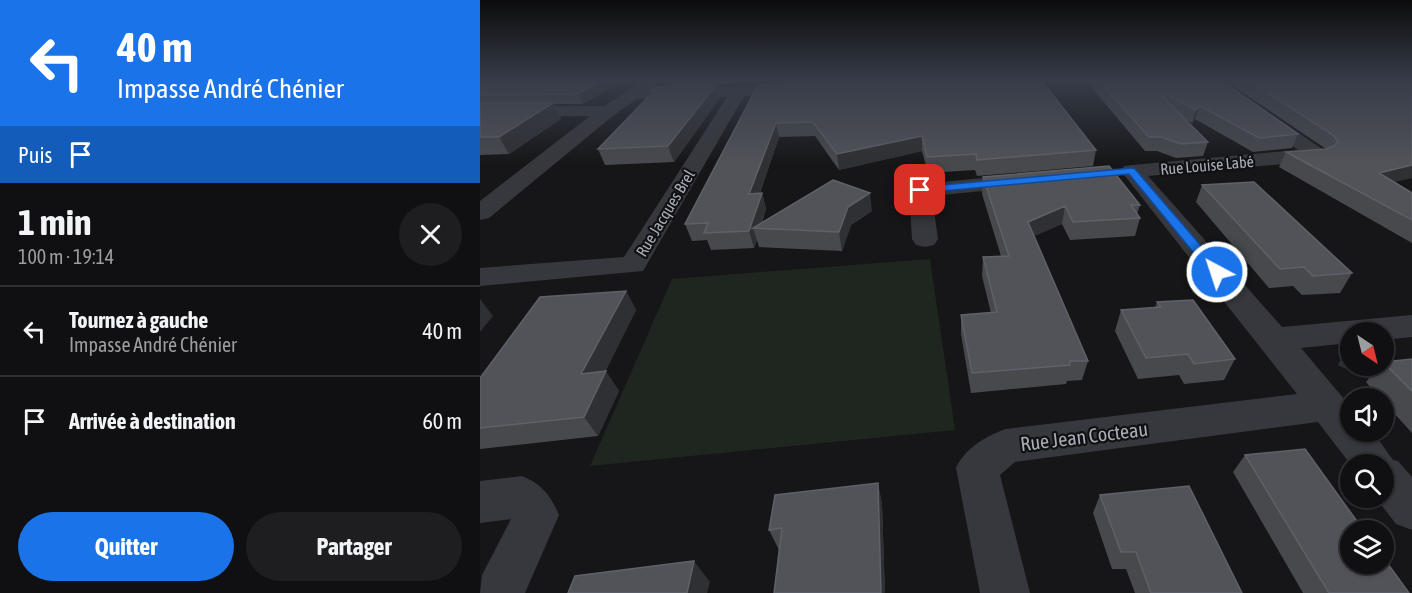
<!DOCTYPE html>
<html lang="fr">
<meta charset="utf-8">
<style>
body{margin:0;font-family:"Asap Condensed",sans-serif;background:#1e1e20;color:#f1f3f6;height:100vh;display:flex;flex-direction:column;font-size:22px;white-space:nowrap}
*{box-sizing:border-box;margin:0}
p{font-size:20px;color:#9c9d9f}
.icon{flex:none;width:33px;height:33px;fill:none;stroke:currentColor;stroke-width:2;stroke-linecap:round;stroke-linejoin:round}
.map{position:relative;flex:1;overflow:hidden}
.drawer{display:flex;flex-direction:column;background:#101012;width:480px}
.drawer>*{flex:none}
.banner{background:#1a73e8;color:#fff;overflow:hidden}
.needle{width:39px;rotate:145deg}
.buttons{position:absolute;left:860px;top:322px;display:grid;gap:12px}
.buttons a{display:grid;place-items:center;width:54px;height:54px;border-radius:50%;background:#101012;box-shadow:0 2px 4px #0004,0 0 0 2px #303032;font-size:30px}
.pin{position:absolute;display:grid;place-items:center;width:51px;height:51px;color:#fff;margin:-26px;border-radius:12px;box-shadow:0 3px 9px #0006}
.me{position:absolute;width:66px;margin:-33px;rotate:320deg;stroke-linejoin:round;filter:drop-shadow(0 0 4px #0008)}
.turn{display:flex;align-items:center;gap:21px;height:126px;padding:0 18px;font-size:27px}
.turn .icon{width:78px;height:78px;stroke-width:2.5}
.turn b{display:block;font-size:42px;line-height:51px}
.then{display:flex;align-items:center;height:57px;padding:0 18px;background:#0003;gap:12px;font-size:22px}
.round{display:grid;place-items:center;flex:none;width:63px;height:63px;border-radius:32px;background:#1e1e20}
.headline{display:flex;align-items:center;justify-content:space-between;height:102px;padding:0 18px}
h1{font-size:36px;font-weight:700;line-height:45px}
.cta{display:flex;gap:12px;margin-top:auto;padding:12px 18px}
.cta a{flex:1;height:69px;border-radius:36px;background:#1a73e8;color:#fff;font-size:24px;font-weight:700;line-height:69px;text-align:center}
.cta a+a{background:#1e1e20;color:#f1f3f6}
ul{padding:0;list-style:none}
li{display:flex;align-items:center;gap:18px;height:90px;padding:0 18px;border-top:2px solid #303032}
li div{flex:1}
li b{display:block;font-size:22px}
li em{font-style:normal}
main{display:flex;flex:1;min-height:0}
.map>svg:first-child{display:block}
.green{fill:#1e261f}
.water{fill:#2c353c}
.lines{fill:none;stroke-linecap:round;stroke-linejoin:round}
.street{fill:#37383d;fill-rule:evenodd}
.wall{fill:#47494d}
.shaded-wall{fill:#2f3033}
.building{fill:#525359;stroke:#5f6168;stroke-width:1.5}
.route{fill:#1a73e8;stroke:#114b97;stroke-width:1.5}
.labels{text-anchor:middle;dominant-baseline:central;stroke-width:4.5;stroke-linejoin:round;paint-order:stroke}
.street-label{font-size:16px;fill:#a8adb8;stroke:#111113}
.near-street-label{font-size:20px;fill:#a8adb8;stroke:#111113}
</style>
<main>
<section class="drawer">
<div class="banner">
<div class="turn"><svg class="icon" aria-label="left" viewBox="0 0 24 24"><path d="M17 20v-9H6M10 6l-5 5 5 5"/></svg><div><b>40 m</b>Impasse André Chénier</div></div>
<div class="then">Puis<svg class="icon" aria-label="arrive" viewBox="0 0 24 24"><path d="M6 21V4h12l-3 4 3 4H6"/></svg></div>
</div>
<div class="headline"><div><h1>1 min</h1><p>100 m · 19:14</p></div><a class="round"><svg class="icon" aria-label="close" viewBox="0 0 24 24"><path d="M6 6l12 12M18 6L6 18"/></svg></a></div>
<ul>
<li><svg class="icon" aria-label="left" viewBox="0 0 24 24"><path d="M17 20v-9H6M10 6l-5 5 5 5"/></svg><div><b>Tournez à gauche</b><p>Impasse André Chénier</p></div><em>40 m</em></li>
<li><svg class="icon" aria-label="arrive" viewBox="0 0 24 24"><path d="M6 21V4h12l-3 4 3 4H6"/></svg><div><b>Arrivée à destination</b></div><em>60 m</em></li>
</ul>
<div class="cta"><a>Quitter</a><a>Partager</a></div>
</section>
<div class="map">
<svg width="932" height="593" viewBox="0 0 932 593">
<rect width="100%" height="100%" fill="#161618"/>
<path class="green" d="M450,259L475,430L110,466L192,279Z"/>
<path class="water" d="M903,352L923,370L877,374L858,365L863,355L870,354V366H903Z"/>
<g class="lines">
<path class="street" d="M162,81H177L178,83L172,89L316,85L324,90L316,95L264,96L163,271L0,286V268L144,257L247,97L157,99L134,115L9,218L0,220V201L110,116L0,117V107L124,106Z
M723,81H742L845,151L848,155L845,159L838,161L668,176L802,327L932,315V337L903,340V333H870V343L821,348L870,406V432H893L913,460L918,461L932,477V530L916,524L896,498H903V465H871L838,422L535,462L520,475L550,593H500L476,468C485,448 506,436 526,429L817,394L641,171L644,166L652,165L818,150Z
M544,174L552,176L555,181L552,186L452,196L458,239L454,245L445,247L436,245L432,239L429,190L432,185Z
M42,476C62,484 71,496 79,515L45,593H0L2,575L31,519L0,523V481Z"/>
</g>
<path class="wall" d="M0,81H142L103,104H74L81,119L29,154L0,155Z
M190,81H253L250,84L236,85L240,98L194,162L125,165L118,149L172,94L171,91L192,86Z
M288,81H362L288,83Z
M606,81H742L818,134L812,148L773,152L715,119L712,123L706,120L728,142L723,156L696,158L677,151H665Z
M746,81H932L914,182L932,193V243L799,167L806,152L846,149Z
M278,85L616,150L613,166L497,176L495,170L448,173L442,151L359,170L335,136L299,137L280,193H282L286,209L282,223L392,211L371,225L362,251L279,247L277,240L274,248L231,250L227,240L212,241L205,224Z
M503,177L660,205L657,214L660,218L655,236L590,240L582,224L554,236L608,361L602,380L587,381L586,384L491,393L481,334V315L511,313L502,276L503,257L521,256L502,194Z
M722,185L872,273L860,293L822,295L813,286L789,288L716,202Z
M146,291L156,310L125,371L139,391L118,436L0,449V378Z
M677,302L755,359L744,380L704,384L699,375L658,379L635,331L641,310L675,308Z
M932,359V433L903,401V399H901L886,382L899,366H903V362Z
M765,455L929,593H823L753,472Z
M398,483L402,505L405,593H294L299,550L289,530Z
M620,495L762,593H655L646,569H632L613,513Z"/>
<path class="shaded-wall" d="M121,81H142L103,104L98,94Z
M236,85L240,98L194,162L188,146Z
M73,103L81,119L29,154L19,137Z
M720,106L715,119L712,123L716,110Z
M296,123L299,137L274,210L269,194Z
M442,136V151L359,170L357,154Z
M932,165V178L890,188L899,173Z
M282,193L286,209L280,229L273,228L277,240L274,248L269,231Z
M390,193L392,211L371,225L362,251L359,232L368,207Z
M585,206L582,224L545,240L548,222Z
M146,291L156,310L115,393L101,374Z
M0,299L13,316L0,332Z
M126,371L139,391L118,436L104,417Z
M398,483L402,505L405,593H401Z
M214,561L230,582L227,593H207Z"/>
<path class="building" d="M0,81H121L98,94L0,95V92L8,88H0Z
M415,81H562L616,150L497,160L496,154L447,157L442,136L357,154L333,122L296,123L269,194L282,193L269,231L224,233L228,223L205,224L278,85Z
M619,81H742L818,134L779,138L720,106L716,110L673,87L728,142L701,144L681,137H669Z
M769,81H932V165L899,173L932,193V220L806,152L846,149L854,146L858,141L853,135Z
M236,85L188,146L118,149L174,91H171L175,87Z
M0,103H73L19,137H0Z
M629,166L660,205H651L660,218L593,222L585,206L548,222L608,361H590V365L492,373L481,315L517,312L503,257L529,256L503,177Z
M353,180L390,193L368,207L359,232L273,228Z
M774,182L872,273L833,276L824,267L800,269L722,185Z
M146,291L101,374L126,371L104,417L0,428V378L60,297Z
M713,300L755,359L714,364L708,354L666,358L641,310L681,307L677,302Z
M932,359V391L903,362Z
M825,449L884,531H870V564H903V557L929,593H849L765,455Z
M398,483L401,593H294L302,528L289,530L295,495Z
M709,486L762,593H671L656,552H641L620,495Z
M214,561L207,593H88L95,576Z"/>
<linearGradient id="sky" x2="0" y2="1"><stop stop-color="#0c0c0d"/><stop offset="0.49" stop-color="#363c48"/><stop offset="1" stop-color="#363c48" stop-opacity="0"/></linearGradient>
<rect width="932" height="164" fill="url(#sky)"/>
<path class="route" d="M652,168L655,169L741,269L743,272L741,275H732L649,174L440,193L435,190L440,187Z"/>
<g class="labels">
<g class="street-label">
<text transform="translate(727 165) rotate(-5)">Rue Louise Labé</text>
<text transform="translate(185 213) rotate(-59)">Rue Jacques Brel</text>
</g>
<g class="near-street-label">
<text transform="translate(604 436) rotate(-7)">Rue Jean Cocteau</text>
</g>
</g>
</svg>
<div class="buttons">
<a><svg class="needle" viewBox="-14 -14 28 28"><path d="M0-13l5 13h-10z" fill="#e53935"/><path d="M0 13l5-13h-10z" fill="#9c9d9f"/></svg></a>
<a><svg class="icon" aria-label="sound" viewBox="0 0 24 24"><path d="M4 9h4l5-4v14l-5-4H4zM17 9q2 3 0 6"/></svg></a>
<a><svg class="icon" aria-label="search" viewBox="0 0 24 24"><circle cx="10" cy="10" r="6"/><path d="M15 15l6 6"/></svg></a>
<a><svg class="icon" aria-label="layers" viewBox="0 0 24 24"><path d="M12 4l9 5-9 5-9-5zM3 14l9 5 9-5"/></svg></a>
</div>
<div class="pin" style="left:440px;top:190px;background:#d93025"><svg class="icon" aria-label="arrive" viewBox="0 0 24 24"><path d="M6 21V4h12l-3 4 3 4H6"/></svg></div>
<svg class="me" style="left:737px;top:272px" viewBox="-20 -20 40 40"><circle r="17" fill="#1a73e8" stroke="#fff" stroke-width="3"/><path d="M0-11L8 9 0 5-8 9z" fill="#fff"/></svg>
</div>
</main>
